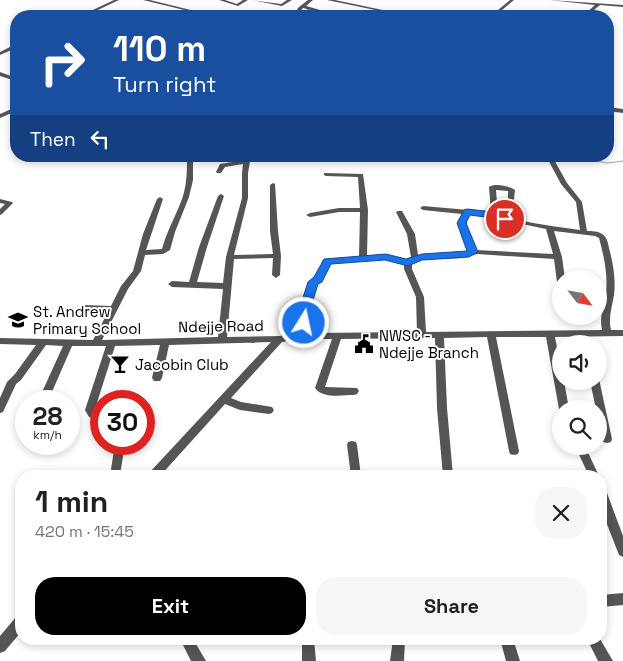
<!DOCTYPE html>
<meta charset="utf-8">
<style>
body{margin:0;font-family:"Space Grotesk",sans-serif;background:#f6f6f6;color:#202124;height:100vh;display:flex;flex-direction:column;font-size:19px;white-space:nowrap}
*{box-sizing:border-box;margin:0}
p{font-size:16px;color:#757577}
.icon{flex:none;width:28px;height:28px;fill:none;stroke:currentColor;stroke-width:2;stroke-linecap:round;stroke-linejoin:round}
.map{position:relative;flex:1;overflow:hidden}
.details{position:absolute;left:15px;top:470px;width:592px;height:175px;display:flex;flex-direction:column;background:#fff;border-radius:20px;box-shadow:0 2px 8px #0003}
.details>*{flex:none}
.top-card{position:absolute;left:10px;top:10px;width:604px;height:152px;border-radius:20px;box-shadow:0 2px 8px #0003;background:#1a4fa0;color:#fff;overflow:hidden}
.needle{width:32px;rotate:121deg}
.fabs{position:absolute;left:552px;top:270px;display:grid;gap:10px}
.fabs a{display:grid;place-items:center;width:55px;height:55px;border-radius:50%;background:#fff;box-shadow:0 2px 8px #0003;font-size:25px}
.speed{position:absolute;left:15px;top:390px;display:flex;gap:10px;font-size:25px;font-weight:700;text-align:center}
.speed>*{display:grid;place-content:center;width:65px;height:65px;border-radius:50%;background:#fff;box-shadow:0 2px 8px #0003;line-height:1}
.speed small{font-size:12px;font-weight:400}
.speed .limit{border:8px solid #d22;background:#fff;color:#111}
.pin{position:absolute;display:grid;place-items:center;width:42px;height:42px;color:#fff;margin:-21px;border:2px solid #fff;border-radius:50%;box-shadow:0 1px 5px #0007}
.me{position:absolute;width:55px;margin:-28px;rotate:10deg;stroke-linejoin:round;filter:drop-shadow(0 0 4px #0008)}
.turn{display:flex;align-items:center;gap:18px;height:105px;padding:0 20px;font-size:22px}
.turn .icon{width:65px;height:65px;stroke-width:2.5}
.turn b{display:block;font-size:35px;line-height:42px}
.then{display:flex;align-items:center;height:48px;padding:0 20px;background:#0003;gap:10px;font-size:19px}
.round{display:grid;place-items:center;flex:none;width:52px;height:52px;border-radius:20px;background:#f6f6f6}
.summary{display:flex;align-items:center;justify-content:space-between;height:85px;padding:0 20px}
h1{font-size:30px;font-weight:700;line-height:38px}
.cta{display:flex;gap:10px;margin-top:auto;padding:10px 20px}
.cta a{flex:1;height:58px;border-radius:20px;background:#000;color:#fff;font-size:20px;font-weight:700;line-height:58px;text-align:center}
.cta a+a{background:#f6f6f6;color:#202124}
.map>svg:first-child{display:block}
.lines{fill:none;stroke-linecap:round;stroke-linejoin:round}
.stream{stroke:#a3a3a3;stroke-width:1}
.canal{fill:#a3a3a3;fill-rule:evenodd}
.minor{fill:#555;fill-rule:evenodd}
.route{fill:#1a73e8;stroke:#114b97}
.labels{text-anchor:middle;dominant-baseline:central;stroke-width:4;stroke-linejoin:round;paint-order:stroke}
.poi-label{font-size:15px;fill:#000;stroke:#fff;text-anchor:start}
.street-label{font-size:15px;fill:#000;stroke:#fff}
</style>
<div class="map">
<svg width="623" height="661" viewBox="0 0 623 661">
<rect width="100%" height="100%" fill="#fff"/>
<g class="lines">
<path class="stream" d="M568,156L607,163L623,161
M515,161L533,160V156"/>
<path class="canal" d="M308,7L311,8L305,16H303Z"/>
<path class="minor" d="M114,0H119L85,16H80Z
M143,0H150L215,16H209Z
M219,0H225L237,4L243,0H248L238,6Z
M251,0L281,4L287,0H292L282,6Z
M308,0H313L306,6L341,16H335L303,8L296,16H292L299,7Z
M327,0H335L411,16H404Z
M510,0H514L495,16H491Z
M549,0L623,5V7L600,5L587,16H583L595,5Z
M239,10L271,15L273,16H264L240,12L237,14L240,16H232V14Z
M14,45H16V48L0,55V52Z
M0,72L16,78V81L0,76Z
M16,107V111L0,118V114Z
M608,107L623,109V113L608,111Z
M187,156H193V180L189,197L175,232L170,250L163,254L145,255L141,271L128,289L102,340L218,337L223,289L172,287L168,284L172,281L189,282L199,247L218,196L221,194L224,196L207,247L197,282L223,283L226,257L242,198V173L243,164L225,167L221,173H217L216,172L220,164L244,160L245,156H251L248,173V198L234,255L273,254L270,231V185L273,183L275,184L278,231L281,256L280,275L276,278L272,275L273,258L234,259L227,337L279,336L300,333L301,310L309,282L316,277L323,260L359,257L360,212H339L310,217L306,215L310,213L339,208H360L358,177L326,176L324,175V173L363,174L368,210L367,256L385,255L407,260L411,257L407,234L396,212L398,211H402L415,234L418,255L461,254L469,252C463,239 455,227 462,214L423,210L420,208L423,206L491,212L489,187C495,183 509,186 515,190L514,199L511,201L508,199V191L496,190L498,214C524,223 553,226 580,230L576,202L561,184L546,156H552L567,183L582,202L587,231C592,231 598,231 602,234C607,237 608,243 609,248C613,263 616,279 614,295C612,307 608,318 611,330H623V336L555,337L561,369V381H564L569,409H561V412L559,409L546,337H496L519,451L518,454L514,455L510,454L509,451L487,337L444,338L447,408L453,476H443L437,408L435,338L341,339L325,387L357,388L359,391L357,394L354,395C342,395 323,399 315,388L332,339H304L282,342L231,398L241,402L272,407L274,410L272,413L269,414L240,410L225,404L160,476H148L149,473L271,342L169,345L162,378L160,381H154L152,378L160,345L115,346L95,409L101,413V421L89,417L85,410L106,346H72L48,401H38L63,346L46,345L21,380L16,384L3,412L0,413V398L7,382L15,374L36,345L0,344V338L93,340L108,312L83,311L79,308L83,305L111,306L121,286L133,271L143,234L157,199L160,197L163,199L146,250L162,249C167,230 177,214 183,196C187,183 187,170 187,156ZM469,214C495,217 521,224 546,229L553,254L476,250C470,238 463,227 469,214ZM554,231L595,236L599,238C604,256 608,275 606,294C604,306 599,317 602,330L426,332L424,297L412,269V264L417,260L461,258L477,254L554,259L557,282L561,285V279H565L562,257ZM385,259L404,264V269L416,297L417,332L309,333V310L317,283L322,281L329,264Z
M0,199L12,202L13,203L2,214L0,215V209L5,204L0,203Z
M599,379L612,439L611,442L607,443L603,442C599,432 599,420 599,409H596L590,381H599Z
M352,441L356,442L357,445L361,476H351L347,445L348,442Z
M115,444H125L121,469L120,472L116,474L112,472L111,469Z
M575,446H585L599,476H589Z
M601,488L605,489L607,493L623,536V557L619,555L601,509Z
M623,593V605L601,607V595Z
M21,616V632L5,651L0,653V636L16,617Z
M180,639H193L206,661H191Z
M302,639H314L316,661H302Z
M393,639H405L404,661H390Z
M500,639H513L520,661H506Z
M587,639H600L613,661H598Z"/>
</g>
<path class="route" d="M467,209L494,212L510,219L505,222L492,218L470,215L466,223L478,252L469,257L422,260L408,266L385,260L331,264L322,282L318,284L310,310V323L304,327L300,326L299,310L308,282L314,277L324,259L386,254L406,259L422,254L467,251L457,223L464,210Z"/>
<defs>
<g id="school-bare" transform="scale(1.5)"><path d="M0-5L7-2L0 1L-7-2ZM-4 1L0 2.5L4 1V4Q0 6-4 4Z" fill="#000" stroke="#fff" stroke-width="2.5" paint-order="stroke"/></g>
<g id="civic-bare" transform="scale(1.5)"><path d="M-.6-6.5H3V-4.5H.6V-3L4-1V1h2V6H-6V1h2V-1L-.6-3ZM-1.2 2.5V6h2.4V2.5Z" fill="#000" stroke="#fff" stroke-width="2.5" paint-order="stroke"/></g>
<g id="bar-bare" transform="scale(1.5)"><path d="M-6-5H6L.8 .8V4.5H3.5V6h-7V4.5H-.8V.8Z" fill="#000" stroke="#fff" stroke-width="2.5" paint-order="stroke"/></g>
</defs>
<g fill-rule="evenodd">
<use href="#school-bare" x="18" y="320"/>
<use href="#civic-bare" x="364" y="344"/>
<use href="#bar-bare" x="120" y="364"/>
</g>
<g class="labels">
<g class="poi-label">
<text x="33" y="311">St. Andrew<tspan x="33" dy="17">Primary School</tspan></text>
<text x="379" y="335">NWSC -<tspan x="379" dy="17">Ndejje Branch</tspan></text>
<text x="135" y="364">Jacobin Club</text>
</g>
<g class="street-label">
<text transform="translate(221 326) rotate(-1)">Ndejje Road</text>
</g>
</g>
</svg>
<div class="fabs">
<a><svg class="needle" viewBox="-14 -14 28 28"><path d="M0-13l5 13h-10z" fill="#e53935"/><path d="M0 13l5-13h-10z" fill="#757577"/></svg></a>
<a><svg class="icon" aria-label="sound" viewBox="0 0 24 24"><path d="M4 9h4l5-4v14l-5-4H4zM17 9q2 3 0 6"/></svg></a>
<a><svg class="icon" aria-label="search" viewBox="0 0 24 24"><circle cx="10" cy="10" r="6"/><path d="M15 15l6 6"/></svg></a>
</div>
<div class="speed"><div>28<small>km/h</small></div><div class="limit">30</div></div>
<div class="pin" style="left:505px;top:219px;background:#d93025"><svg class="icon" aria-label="arrive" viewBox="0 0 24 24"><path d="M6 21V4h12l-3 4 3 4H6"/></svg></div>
<svg class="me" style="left:304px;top:323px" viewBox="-20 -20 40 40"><circle r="17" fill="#1a73e8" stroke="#fff" stroke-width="3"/><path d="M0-11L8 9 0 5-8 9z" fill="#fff"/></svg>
<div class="top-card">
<div class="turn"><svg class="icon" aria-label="right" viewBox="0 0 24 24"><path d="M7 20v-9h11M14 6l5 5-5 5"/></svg><div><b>110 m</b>Turn right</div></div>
<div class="then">Then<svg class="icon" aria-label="left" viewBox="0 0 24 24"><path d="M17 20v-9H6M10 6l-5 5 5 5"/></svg></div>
</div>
<section class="details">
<div class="summary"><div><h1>1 min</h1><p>420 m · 15:45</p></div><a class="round"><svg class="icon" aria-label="close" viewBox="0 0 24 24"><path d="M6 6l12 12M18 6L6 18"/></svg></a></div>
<div class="cta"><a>Exit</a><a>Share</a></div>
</section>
</div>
